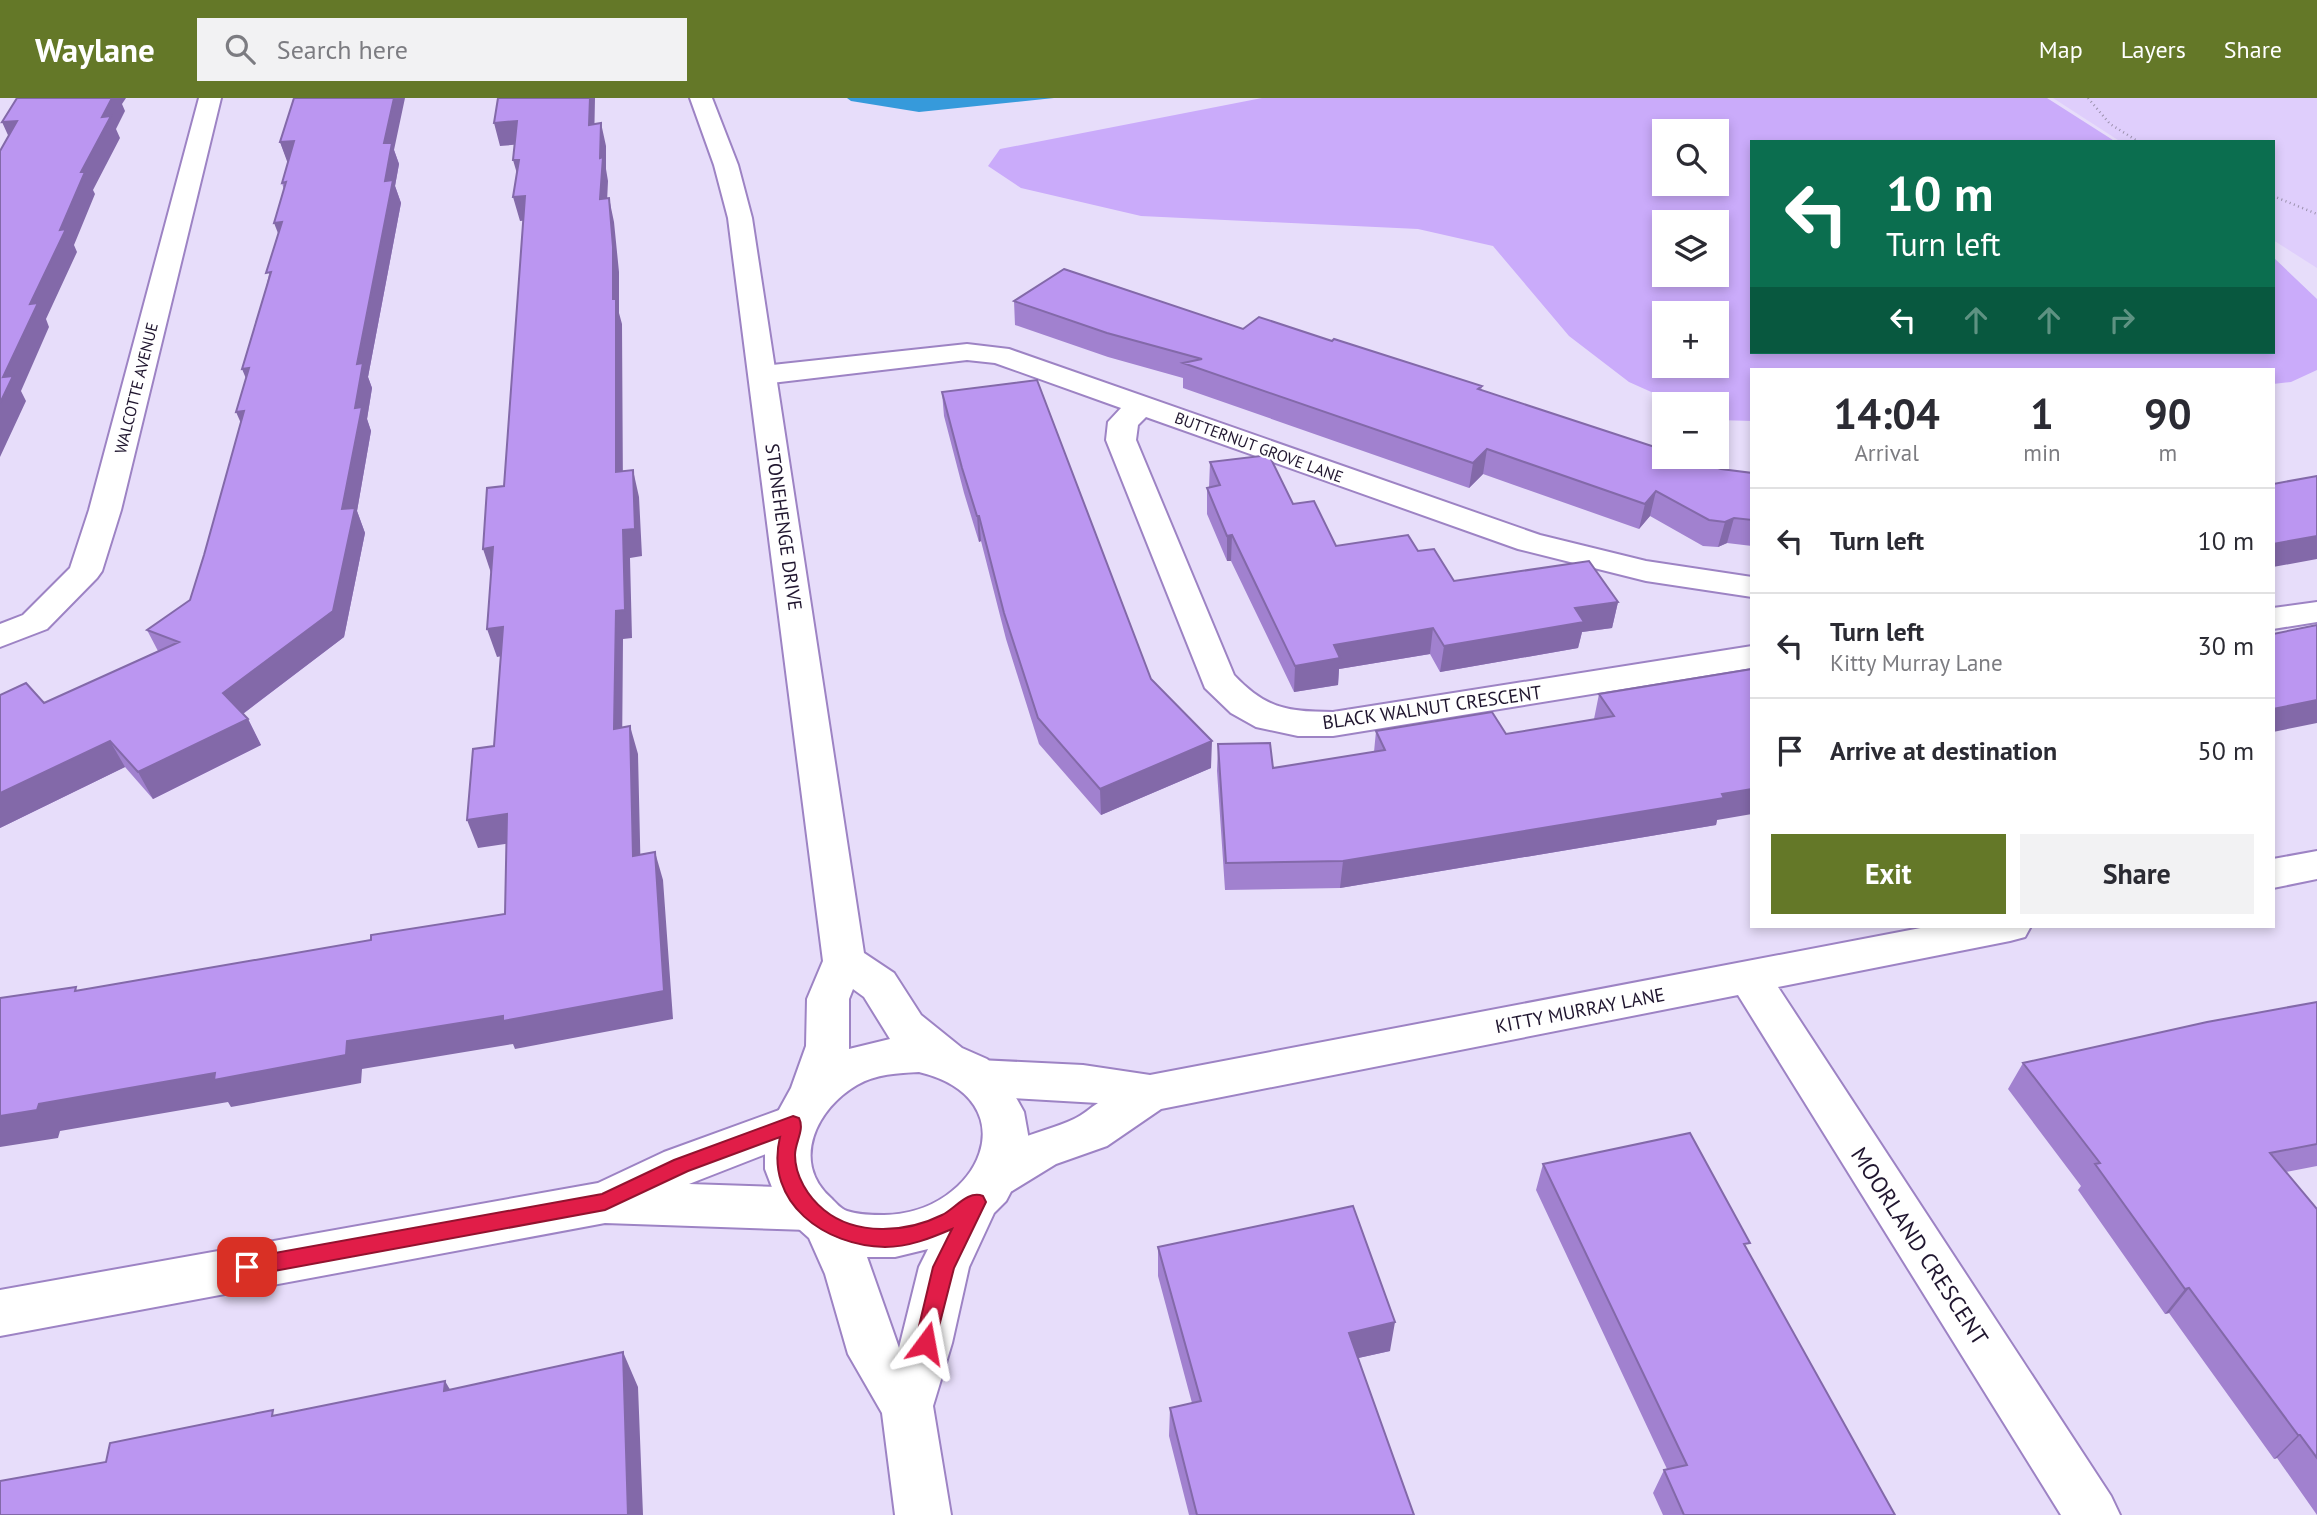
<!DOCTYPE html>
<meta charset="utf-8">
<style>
body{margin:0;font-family:"PT Sans",sans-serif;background:#f2f2f3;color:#2b2b33;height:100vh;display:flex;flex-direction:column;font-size:26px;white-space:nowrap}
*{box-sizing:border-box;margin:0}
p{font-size:23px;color:#7c7c81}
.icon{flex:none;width:38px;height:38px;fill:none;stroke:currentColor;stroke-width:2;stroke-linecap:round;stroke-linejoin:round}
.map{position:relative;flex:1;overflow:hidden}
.panel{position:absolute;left:1750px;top:270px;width:525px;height:560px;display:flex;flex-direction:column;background:#fff;border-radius:0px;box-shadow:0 4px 10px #0003}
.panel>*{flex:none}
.banner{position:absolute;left:1750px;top:42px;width:525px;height:214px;border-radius:0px;box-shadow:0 4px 10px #0003;background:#0b6e4f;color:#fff;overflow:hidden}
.buttons{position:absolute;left:1652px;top:21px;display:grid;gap:14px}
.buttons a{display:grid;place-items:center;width:77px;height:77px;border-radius:0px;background:#fff;box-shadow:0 4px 10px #0003;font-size:35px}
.pin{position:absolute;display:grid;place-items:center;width:60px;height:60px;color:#fff;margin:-30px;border-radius:14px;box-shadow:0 4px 10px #0006}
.me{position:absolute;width:77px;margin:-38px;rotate:13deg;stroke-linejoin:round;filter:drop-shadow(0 0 5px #0008)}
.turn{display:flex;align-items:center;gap:24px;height:147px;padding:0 21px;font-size:32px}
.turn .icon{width:91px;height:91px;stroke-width:2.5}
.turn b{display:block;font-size:49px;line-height:60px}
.lanes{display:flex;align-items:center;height:66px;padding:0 21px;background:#0003;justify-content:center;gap:35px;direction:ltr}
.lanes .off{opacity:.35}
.eta{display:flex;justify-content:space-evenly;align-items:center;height:119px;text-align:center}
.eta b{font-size:42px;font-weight:700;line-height:49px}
.action{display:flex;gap:14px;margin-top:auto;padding:14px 21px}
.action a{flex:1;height:80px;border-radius:0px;background:#647828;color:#fff;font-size:28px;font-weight:700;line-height:80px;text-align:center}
.action a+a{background:#f2f2f3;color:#2b2b33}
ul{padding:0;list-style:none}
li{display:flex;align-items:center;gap:21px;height:105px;padding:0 21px;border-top:2px solid #e1e1e2}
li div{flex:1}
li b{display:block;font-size:26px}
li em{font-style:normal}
header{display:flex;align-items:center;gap:42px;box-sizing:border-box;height:98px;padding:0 35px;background:#647828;color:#fff}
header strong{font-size:33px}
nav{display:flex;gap:38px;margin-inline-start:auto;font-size:24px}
.search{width:490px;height:63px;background:#f2f2f3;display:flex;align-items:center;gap:18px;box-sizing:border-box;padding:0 24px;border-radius:0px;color:#7c7c81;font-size:26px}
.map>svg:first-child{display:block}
.built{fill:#dfcefc}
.green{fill:#caabfa;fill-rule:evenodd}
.water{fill:#369adb}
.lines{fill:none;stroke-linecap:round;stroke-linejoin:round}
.minor-casing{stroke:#9d83c4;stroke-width:4}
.tertiary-casing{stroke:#9d83c4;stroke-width:4}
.path{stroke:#9b91ad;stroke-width:2.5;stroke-dasharray:1 3.5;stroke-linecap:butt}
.minor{fill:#fff;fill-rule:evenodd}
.tertiary{fill:#fff;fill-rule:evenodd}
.wall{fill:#a181cf}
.shaded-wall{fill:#8369a9}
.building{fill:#bb96f1;stroke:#8369a9;stroke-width:2}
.route{fill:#e11d48;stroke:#92132f;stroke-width:2}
.labels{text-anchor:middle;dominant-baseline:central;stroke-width:5;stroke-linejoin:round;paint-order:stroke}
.far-street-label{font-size:16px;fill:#20162f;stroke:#fff}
.street-label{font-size:19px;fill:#20162f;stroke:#fff}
.near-street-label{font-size:23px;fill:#20162f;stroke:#fff}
</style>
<header>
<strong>Waylane</strong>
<div class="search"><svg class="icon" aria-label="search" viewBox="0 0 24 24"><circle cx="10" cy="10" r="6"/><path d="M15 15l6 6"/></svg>Search here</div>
<nav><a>Map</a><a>Layers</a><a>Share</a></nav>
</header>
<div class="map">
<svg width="2317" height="1417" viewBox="0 0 2317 1417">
<rect width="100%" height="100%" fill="#e7ddfa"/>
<path class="built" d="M2053,0H2317V170L2273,142V44H2121Z"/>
<path class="green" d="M1262,0H2047L2116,44H1752V254H2273V159L2317,201V272L2291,284L2273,286V271H1752V323L1717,322V306H1678L1629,284L1569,238L1493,148L1418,131L1141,118L1021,90L988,68L1000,51ZM1664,33H1717V86H1664ZM1664,124H1717V177H1664ZM1664,215H1717V268H1664Z"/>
<path class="water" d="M847,0H1054L919,14L851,3Z"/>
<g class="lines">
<g class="minor-casing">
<path id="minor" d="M199,0H221L121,412L102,473L97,480L47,531L0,549V526L23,517L70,470L89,412Z
M967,246L1009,251L1540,437L1646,463L1752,479V499L1646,483L1518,451L1146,319L1138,327L1136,342L1234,577C1266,611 1288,614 1333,614L1752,548V570L1333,638H1298L1256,629L1231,615L1205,590L1106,342L1108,324L1121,310L995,265L967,262L763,286L753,283L749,277L753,271L763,268Z
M2317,504V524L2273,531V510Z
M2317,753V781L2273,790V761Z
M1931,828H2031L2025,839L2010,843L1778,889L2111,1398L2120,1417H2061L1738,897L1161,1011L1107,1048L1056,1066L1012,1093L995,1099L978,1093L971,1079C990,1042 1040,1037 1074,1021C1083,1017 1090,1010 1098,1005L979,998L963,993L957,980L963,967L979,962L1083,967L1150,977Z
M793,1007L809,1013L816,1026L809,1039L689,1086L808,1090L825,1096L832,1111L825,1126L808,1132L605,1125L0,1238V1192L598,1085L664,1054Z"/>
</g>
<g class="tertiary-casing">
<path id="tertiary" d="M690,0H712L738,67L752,120L864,855L894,875L921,917L962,950L987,961L1003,976L1024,1014L1029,1042L1025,1067L1006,1103L994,1115L969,1169L952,1245L933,1308L951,1417H895L882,1315L848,1256L825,1176L809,1140L790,1123L778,1105L765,1071V1050L769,1030L791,990L806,948L807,901L823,863L728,120L714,67ZM853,891L864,899L890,941L849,951V901ZM919,974C1031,1001 980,1116 884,1117C872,1117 859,1117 847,1113C841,1111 836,1105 831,1100C790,1064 817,1010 857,987C876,976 898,975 919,974ZM928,1151L919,1169L899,1250L867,1159H895Z"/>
</g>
<path class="path" d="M2088,0L2110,26L2139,44
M2273,98L2317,116"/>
<use href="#minor" class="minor"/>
<use href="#tertiary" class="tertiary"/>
</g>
<path class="wall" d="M280,44L394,52L399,66L395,88L401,105L368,279L372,290L367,321L371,333L357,413L365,435L344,539L243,616L248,621L261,647L153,701L125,669L0,730V597L44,605L158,553L147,532L190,502L204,457L241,325L246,281L278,135L284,92L282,85L288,64Z
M1014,203L1243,231L1332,243L1482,288L1481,292L1721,371L1752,375V448L1727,445L1718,449L1703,448L1650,418L1639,431L1483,376L1469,390L1183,290V280L1108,259L1015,227Z
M942,294L1151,581L1211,670L1101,717L1039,646L1006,541L981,443L979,444L964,395L944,318Z
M1210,364L1293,406L1336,448L1418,453L1454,483L1618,504L1612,530L1582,534L1578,550L1440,574L1430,556L1339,571L1338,587L1294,594L1231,463H1227L1207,416V390H1209Z
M1599,596L1717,722L1716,727L1340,790L1225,792L1217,673L1218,646L1273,670L1374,654L1376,633L1506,636L1594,621Z
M2317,904V1068L2286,1074L2317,1111V1417L2277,1360L2274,1361L2169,1215L2165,1216L2078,1092L2081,1088L2008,991L2023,965Z
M1543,1066L1747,1152L1895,1417H1663L1653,1395L1664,1372L1667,1371L1536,1092Z
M1158,1149L1390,1253L1358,1260L1414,1417H1189L1169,1338L1170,1310L1192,1305L1158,1178Z"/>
<path class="shaded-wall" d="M112,0H126L122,6L125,13L116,31L120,40L93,92L95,96L74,147L77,154L46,221L49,229L21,293L26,303L0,359V305L3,279L30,206L60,132L102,19Z
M394,0H405L394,52L399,66L395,88L401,105L368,279L372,290L367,321L371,333L357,413L365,435L344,539L236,621L223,595L342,411L355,310L357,266L384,45Z
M590,0H595L594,49L589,27Z
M17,23L12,46L2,24Z
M517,23L523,46L500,48L494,25Z
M601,25L606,48V71L608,83L606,125L600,101Z
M294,43L288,66L280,44Z
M513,62H519L520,86Z
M525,98L531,122L520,123L513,99Z
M609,100L614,124L619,174V215L622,226L623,401L616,374L613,201Z
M282,124L283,148L274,125Z
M249,270L252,295L242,271Z
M244,313L247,339L236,314Z
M1487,351L1483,376L1469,390L1473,365Z
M633,372L639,399L642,458L630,460L632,540L623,541L622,659L614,631L616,513L623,432Z
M1656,393L1650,418L1639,431L1645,406Z
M977,418H979L981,443L979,444Z
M1734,420L1727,445L1718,449L1725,424Z
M1232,437L1231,463H1227V438Z
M2317,438V461L2273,469V446Z
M493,449L492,478L483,451Z
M1618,504L1612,530L1582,534L1578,550L1440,574L1444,548L1575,510Z
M503,529L512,556L497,559L487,531Z
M1433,530L1430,556L1339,571L1338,587L1294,594L1295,568L1334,547Z
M2317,602V625L2273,634V611Z
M248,621L261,647L153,701L138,674Z
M630,628L638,656L641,786L633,758Z
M110,643L125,669L0,730V695Z
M1212,643L1211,670L1101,717L1100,691Z
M1752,691V716L1717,722L1716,727L1340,790L1343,763Z
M507,716L518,744L478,750L467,722Z
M655,754L663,782L673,921L515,951L513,946L362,971L361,985L231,1009L228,1004L60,1033L58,1040L0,1049V1018L39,1006L347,943Z
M2189,1190L2169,1215L2165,1216L2185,1191Z
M1395,1224L1390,1253L1345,1263L1349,1235Z
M623,1254L638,1289L643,1417H628Z
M445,1283L465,1317L444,1293Z
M2298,1337H2300L2277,1360L2274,1361Z"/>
<path class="building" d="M17,0H112L102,19L111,18L81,74H85L60,132L66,131L30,206L38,205L3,279L13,278L0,305V53L17,23L2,24Z
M294,0H394L384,45H392L385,83L393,82L357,266L363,265L355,310L362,309L342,411L355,410L333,513L223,595L248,621L138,674L110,643L0,695V597L26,585L44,605L179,544L147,532L190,502L204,457L244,313L236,314L249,270L242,271L271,174L266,175L282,124L274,125L286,84L282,85L294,43L280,44Z
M498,0H590L589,27L601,25L600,60L603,59L600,101L609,100L613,149V201H616V374L633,372L635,431L623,432L625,512L616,513L614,631L630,628L633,758L655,754L664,893L503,923V918L347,943L346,957L214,982L215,975L39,1006L37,1012L0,1018V900L76,889L75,893L371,842V837L505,816L507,716L467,722L473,651L494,648L503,529L487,531L493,449L483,451L487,390L504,388L525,98L513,99L519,62H513L517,23L494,25Z
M1064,171L1243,231L1259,219L1332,243L1334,241L1482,288L1478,291L1664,352V359H1684L1721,371L1752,375V422L1734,420L1725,424L1709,422L1656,393L1645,406L1487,351L1473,365L1183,265L1202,261L1107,235L1014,203Z
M1037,282L1151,581L1212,643L1100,691L1038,620L1004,515L979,418H977L962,370L942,294Z
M1269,357L1293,406L1314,403L1336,448L1408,437L1418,453L1434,451L1454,483L1589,463L1618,504L1575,510L1584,524L1444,548L1433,530L1334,547L1340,560L1295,568L1232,437L1227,438L1207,390L1220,387L1210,364Z
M2317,378V438L2273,446V386Z
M2317,527V602L2273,611V536Z
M1752,571V691L1722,696L1724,700L1343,763L1226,765L1218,646L1270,645L1273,670L1385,652L1376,633L1492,614L1506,636L1614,618L1599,596Z
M2317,904V1046L2270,1055L2317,1111V1360L2300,1337H2298L2189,1190L2185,1191L2095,1066L2100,1065L2023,965L2207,924Z
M1690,1035L1750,1145L1744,1146L1895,1417H1684L1664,1372L1687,1367L1543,1066Z
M1353,1108L1395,1224L1349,1235L1414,1417H1197L1170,1310L1201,1303L1158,1149Z
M623,1254L628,1417H0V1383L106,1364L110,1345L273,1312L272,1318L445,1283L444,1293Z"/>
<path class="route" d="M793,1018L799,1020C805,1032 795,1044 795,1057C795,1078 808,1099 824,1112C856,1138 906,1135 942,1117C955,1111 967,1092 983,1098L986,1104L954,1170L933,1252L926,1255L918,1252L915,1245L933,1169L952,1131C931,1140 909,1149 885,1149C825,1148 764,1105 780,1039L688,1073L605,1112L247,1178L240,1176L237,1169L240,1163L247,1160L602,1096L674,1062Z"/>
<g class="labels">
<g class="far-street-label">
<text transform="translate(136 290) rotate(-76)">WALCOTTE AVENUE</text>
<text transform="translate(1259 349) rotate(20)">BUTTERNUT GROVE LANE</text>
</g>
<g class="street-label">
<text transform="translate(784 429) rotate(82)">STONEHENGE DRIVE</text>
<text transform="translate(1432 609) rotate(-8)">BLACK WALNUT CRESCENT</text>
<text transform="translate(1580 912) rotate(-11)">KITTY MURRAY LANE</text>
</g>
<g class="near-street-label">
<text transform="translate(1920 1148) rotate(57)">MOORLAND CRESCENT</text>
</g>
</g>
</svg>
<div class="buttons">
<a><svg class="icon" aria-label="search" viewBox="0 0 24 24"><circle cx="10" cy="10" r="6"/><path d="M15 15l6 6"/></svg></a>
<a><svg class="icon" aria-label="layers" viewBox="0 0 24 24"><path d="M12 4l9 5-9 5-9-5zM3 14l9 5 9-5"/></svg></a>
<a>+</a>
<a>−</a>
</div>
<div class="pin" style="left:247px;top:1169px;background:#d93025"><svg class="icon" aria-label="arrive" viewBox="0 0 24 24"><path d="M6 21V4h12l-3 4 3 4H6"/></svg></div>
<svg class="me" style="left:926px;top:1245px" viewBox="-20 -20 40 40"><path d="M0-17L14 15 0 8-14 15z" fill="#e11d48" stroke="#fff" stroke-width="4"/></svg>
<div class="banner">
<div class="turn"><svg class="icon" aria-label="left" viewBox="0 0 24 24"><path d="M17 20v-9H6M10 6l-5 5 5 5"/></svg><div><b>10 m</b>Turn left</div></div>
<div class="lanes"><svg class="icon" aria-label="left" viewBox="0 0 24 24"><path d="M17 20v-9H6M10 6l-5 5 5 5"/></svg><svg class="icon off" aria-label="ahead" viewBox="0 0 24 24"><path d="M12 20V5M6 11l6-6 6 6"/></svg><svg class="icon off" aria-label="ahead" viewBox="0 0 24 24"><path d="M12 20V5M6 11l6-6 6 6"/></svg><svg class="icon off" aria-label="right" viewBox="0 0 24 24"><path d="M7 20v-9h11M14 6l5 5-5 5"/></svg></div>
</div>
<section class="panel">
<div class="eta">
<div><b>14:04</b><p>Arrival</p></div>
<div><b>1</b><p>min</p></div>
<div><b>90</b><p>m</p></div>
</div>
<ul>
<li><svg class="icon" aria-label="left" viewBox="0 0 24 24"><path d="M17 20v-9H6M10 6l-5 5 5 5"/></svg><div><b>Turn left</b></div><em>10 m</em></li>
<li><svg class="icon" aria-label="left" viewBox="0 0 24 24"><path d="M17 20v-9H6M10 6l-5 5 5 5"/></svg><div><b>Turn left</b><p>Kitty Murray Lane</p></div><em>30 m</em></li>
<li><svg class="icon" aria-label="arrive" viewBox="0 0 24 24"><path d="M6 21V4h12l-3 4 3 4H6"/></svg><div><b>Arrive at destination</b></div><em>50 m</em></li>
</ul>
<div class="action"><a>Exit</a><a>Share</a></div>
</section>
</div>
